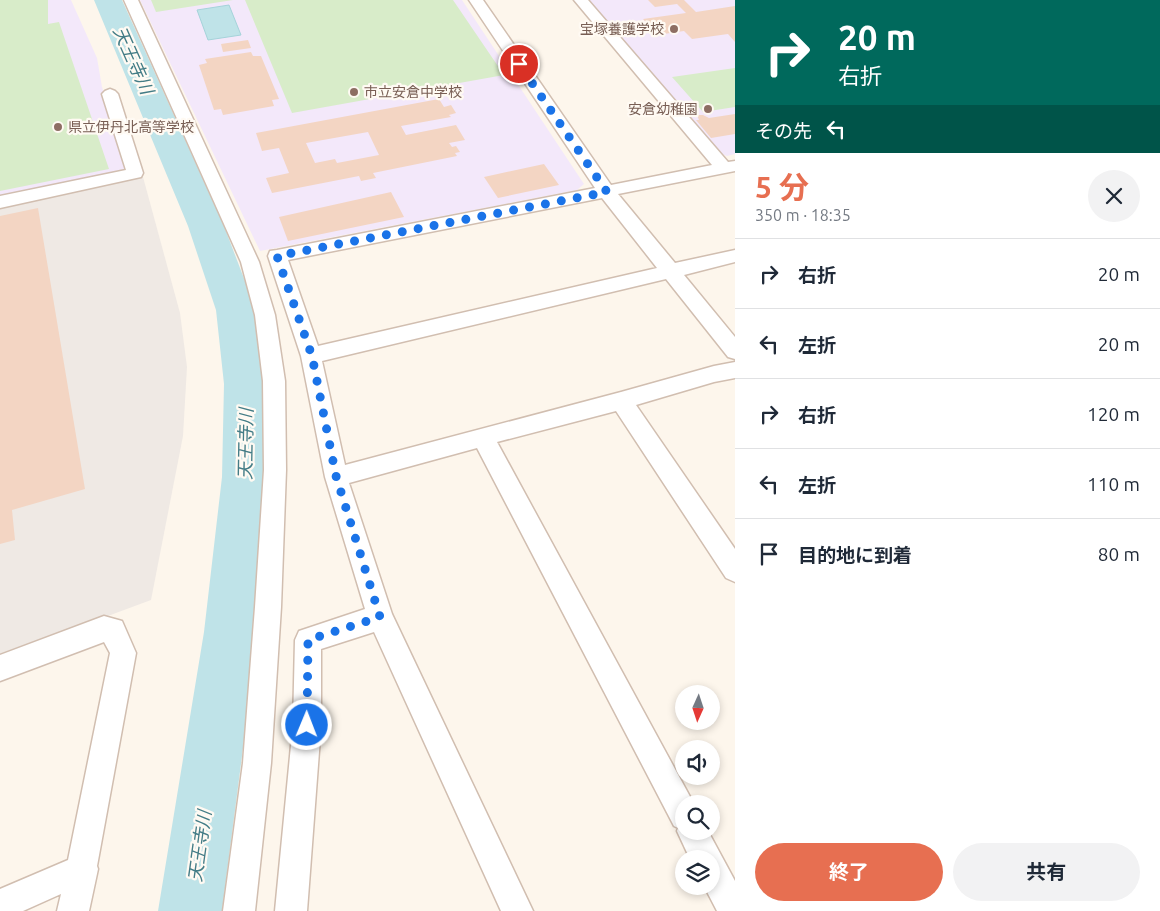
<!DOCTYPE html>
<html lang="ja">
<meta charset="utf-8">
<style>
body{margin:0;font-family:Ubuntu,"Noto Sans JP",sans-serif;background:#f2f2f3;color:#1f2937;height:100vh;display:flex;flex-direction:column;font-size:19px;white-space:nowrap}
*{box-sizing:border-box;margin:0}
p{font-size:16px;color:#747a83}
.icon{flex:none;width:28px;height:28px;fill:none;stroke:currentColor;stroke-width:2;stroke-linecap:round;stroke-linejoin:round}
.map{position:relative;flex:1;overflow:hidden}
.details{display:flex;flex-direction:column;background:#fff;width:425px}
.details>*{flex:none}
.top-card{background:#00695c;color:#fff;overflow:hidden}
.needle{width:32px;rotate:183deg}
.fabs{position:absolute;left:675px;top:685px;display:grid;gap:10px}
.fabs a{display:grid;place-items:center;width:45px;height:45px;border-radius:50%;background:#fff;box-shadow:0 2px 8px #0003;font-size:25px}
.pin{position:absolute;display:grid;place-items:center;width:42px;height:42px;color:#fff;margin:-21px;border:2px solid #fff;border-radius:50%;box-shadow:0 1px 5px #0007}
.me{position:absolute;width:55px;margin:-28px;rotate:1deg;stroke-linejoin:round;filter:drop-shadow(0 0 4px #0008)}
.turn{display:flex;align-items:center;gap:18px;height:105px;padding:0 20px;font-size:22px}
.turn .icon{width:65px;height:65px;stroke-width:2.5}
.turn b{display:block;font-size:35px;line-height:42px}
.then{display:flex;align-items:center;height:48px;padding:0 20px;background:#0003;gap:10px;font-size:19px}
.round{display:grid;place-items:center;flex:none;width:52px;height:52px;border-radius:26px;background:#f2f2f3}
.headline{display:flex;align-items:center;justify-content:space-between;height:85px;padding:0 20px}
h1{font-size:30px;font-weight:700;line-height:38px;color:#e76f51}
.button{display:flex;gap:10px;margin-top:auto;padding:10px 20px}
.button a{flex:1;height:58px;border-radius:30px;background:#e76f51;color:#fff;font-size:20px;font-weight:700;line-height:58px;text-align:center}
.button a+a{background:#f2f2f3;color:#1f2937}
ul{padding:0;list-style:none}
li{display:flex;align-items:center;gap:15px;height:70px;padding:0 20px;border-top:1px solid #e0e1e3}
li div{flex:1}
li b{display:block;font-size:19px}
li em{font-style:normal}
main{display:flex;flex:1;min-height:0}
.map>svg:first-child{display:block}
.industrial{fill:#efe9e4}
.education{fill:#f3e8fa}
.green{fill:#d8ecc9}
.water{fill:#bfe3e8;stroke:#a5d3da}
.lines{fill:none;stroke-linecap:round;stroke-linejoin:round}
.river{fill:#bfe3e8;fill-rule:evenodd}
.building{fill:#f3d5c3;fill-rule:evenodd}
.minor-casing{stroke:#d1beb0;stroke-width:3}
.minor{fill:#fff;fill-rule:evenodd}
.route{stroke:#1a73e8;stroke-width:9;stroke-dasharray:0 16.2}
.education-dot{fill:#8d6e63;stroke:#fffaf3;stroke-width:2}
.labels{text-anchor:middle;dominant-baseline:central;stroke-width:4.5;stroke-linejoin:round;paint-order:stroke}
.far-education-label{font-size:14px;fill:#785e54;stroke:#fffaf3;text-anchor:end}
.water-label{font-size:18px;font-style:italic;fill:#437c86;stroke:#fffaf3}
</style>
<main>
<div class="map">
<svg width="735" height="911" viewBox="0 0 735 911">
<rect width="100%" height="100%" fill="#fdf6ec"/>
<path class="industrial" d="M143,177L180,313L187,367L183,436L151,600L0,656V207Z"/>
<path class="education" d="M0,0H71L97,58L102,87L128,166L119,173L0,198Z
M140,0H462L584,184L577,190L260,251Z
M589,0H735V154L727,156L717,152Z"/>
<path class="green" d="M0,0H48V24L59,22L109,169L0,191Z
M151,0H233L156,12Z
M245,0H453L504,75L292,113Z
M735,68V107L703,112L672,77Z"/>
<path class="water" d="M229,5L241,35L208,40L197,10Z"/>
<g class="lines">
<path class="river" d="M94,0H122L224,226L256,310L268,384L270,477L258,632L222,911H158L204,632L222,477L224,384L216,310L188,226Z"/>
</g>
<path class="building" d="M648,0H684L696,12L735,6V42L728,34L692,39L684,31L657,35L643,19L686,13L677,4L655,7Z
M248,40L251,48L223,52L221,44Z
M251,52L253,56H261L279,99L272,100L274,106L223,115L221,109L214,110L199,65L207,63L205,59Z
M439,99L444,107L451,105L456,113L449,115L451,117L401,126L406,135L456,125L465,140L449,143L452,147L456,146L460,152L455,153L457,156L373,173L376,178L361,181L359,176L272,193L266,178L289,173L279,148L262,151L256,133ZM368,132L379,155L337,163L335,159L315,163L306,143Z
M735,114V134L711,138L696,120H699L697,115H703L709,118Z
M544,164L559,185L498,198L484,177Z
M391,192L404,217L288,241L279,217Z
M38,208L85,489L12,510L15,540L0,544V216Z"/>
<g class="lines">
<g class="minor-casing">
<path id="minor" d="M124,0H138L259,262L275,315L285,381L286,470L281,607L271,763L255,911H223L243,763L255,607L264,470L263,381L255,315L241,262Z
M469,0H483L611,185L712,165L574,0H588L728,162L735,161V171L618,194L675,263L735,250V262L684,275L735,337V359L728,357L666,279L322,361L345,465L621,392L714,366L735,362V378L714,382L636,405L735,549V582L726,578L616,411L497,442L694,804H684V831H708L735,881V911H717L704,886H711V859H690L677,831L678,828L674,826L477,448L349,483L392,614L533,911H501L374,632L321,649V725L307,911H275L293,725L295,640L299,631L365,609L325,477L301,356L268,256L270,251L277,250L595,188ZM602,198L657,268L318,346L288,260Z
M110,89L115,91L118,94L143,173L141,177L0,208V196L126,170L102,94L105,91Z
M104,616L122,621L136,653L97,866L98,869L89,911H57L61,894L23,911H0V889L68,860L110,653L104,642L0,681V655Z"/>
</g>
<use href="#minor" class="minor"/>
</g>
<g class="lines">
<path class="route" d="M307,725L308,640L380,617L336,476L312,356L277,256L607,192L519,64"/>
</g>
<g class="education-dot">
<circle cx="674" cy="29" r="5"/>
<circle cx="354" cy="92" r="5"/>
<circle cx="708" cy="109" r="5"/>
<circle cx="58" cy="127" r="5"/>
</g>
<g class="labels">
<g class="far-education-label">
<text x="664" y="29">宝塚養護学校</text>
<text x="364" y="92" text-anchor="start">市立安倉中学校</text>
<text x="698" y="109">安倉幼稚園</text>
<text x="68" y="127" text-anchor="start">県立伊丹北高等学校</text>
</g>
<g class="water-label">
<text transform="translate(134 60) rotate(66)">天王寺川</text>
<text transform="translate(245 444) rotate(-89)">天王寺川</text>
<text transform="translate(199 846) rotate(-82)">天王寺川</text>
</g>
</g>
</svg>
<div class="fabs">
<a><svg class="needle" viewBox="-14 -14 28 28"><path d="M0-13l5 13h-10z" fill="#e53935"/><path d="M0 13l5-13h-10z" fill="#747a83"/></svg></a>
<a><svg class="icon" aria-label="sound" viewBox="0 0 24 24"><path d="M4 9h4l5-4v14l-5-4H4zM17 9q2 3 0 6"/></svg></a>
<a><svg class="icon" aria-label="search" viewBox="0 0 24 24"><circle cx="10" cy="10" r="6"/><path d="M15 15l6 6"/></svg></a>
<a><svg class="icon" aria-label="layers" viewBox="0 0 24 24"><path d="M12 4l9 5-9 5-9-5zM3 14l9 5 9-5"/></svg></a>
</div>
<div class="pin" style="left:519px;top:64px;background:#d93025"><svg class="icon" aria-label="arrive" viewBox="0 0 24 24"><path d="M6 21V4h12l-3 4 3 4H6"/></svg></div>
<svg class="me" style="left:307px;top:725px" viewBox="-20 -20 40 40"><circle r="17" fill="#1a73e8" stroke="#fff" stroke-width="3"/><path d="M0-11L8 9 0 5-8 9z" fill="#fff"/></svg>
</div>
<section class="details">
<div class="top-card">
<div class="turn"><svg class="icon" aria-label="right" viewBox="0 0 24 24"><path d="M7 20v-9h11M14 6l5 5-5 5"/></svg><div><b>20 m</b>右折</div></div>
<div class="then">その先<svg class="icon" aria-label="left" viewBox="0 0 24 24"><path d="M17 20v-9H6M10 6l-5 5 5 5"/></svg></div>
</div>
<div class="headline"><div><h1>5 分</h1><p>350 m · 18:35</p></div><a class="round"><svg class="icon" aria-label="close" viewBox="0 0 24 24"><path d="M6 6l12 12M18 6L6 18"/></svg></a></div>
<ul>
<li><svg class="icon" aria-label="right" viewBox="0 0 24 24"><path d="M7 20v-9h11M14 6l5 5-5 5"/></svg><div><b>右折</b></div><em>20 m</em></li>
<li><svg class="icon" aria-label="left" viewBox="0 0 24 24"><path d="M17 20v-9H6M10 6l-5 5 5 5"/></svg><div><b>左折</b></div><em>20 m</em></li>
<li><svg class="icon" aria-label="right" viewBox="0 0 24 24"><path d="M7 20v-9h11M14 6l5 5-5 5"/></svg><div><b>右折</b></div><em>120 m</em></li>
<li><svg class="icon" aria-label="left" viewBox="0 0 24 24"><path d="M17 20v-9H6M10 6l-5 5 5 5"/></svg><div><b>左折</b></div><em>110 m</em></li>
<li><svg class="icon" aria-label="arrive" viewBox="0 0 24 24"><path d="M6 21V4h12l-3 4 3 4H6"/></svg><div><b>目的地に到着</b></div><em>80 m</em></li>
</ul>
<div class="button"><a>終了</a><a>共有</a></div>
</section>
</main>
